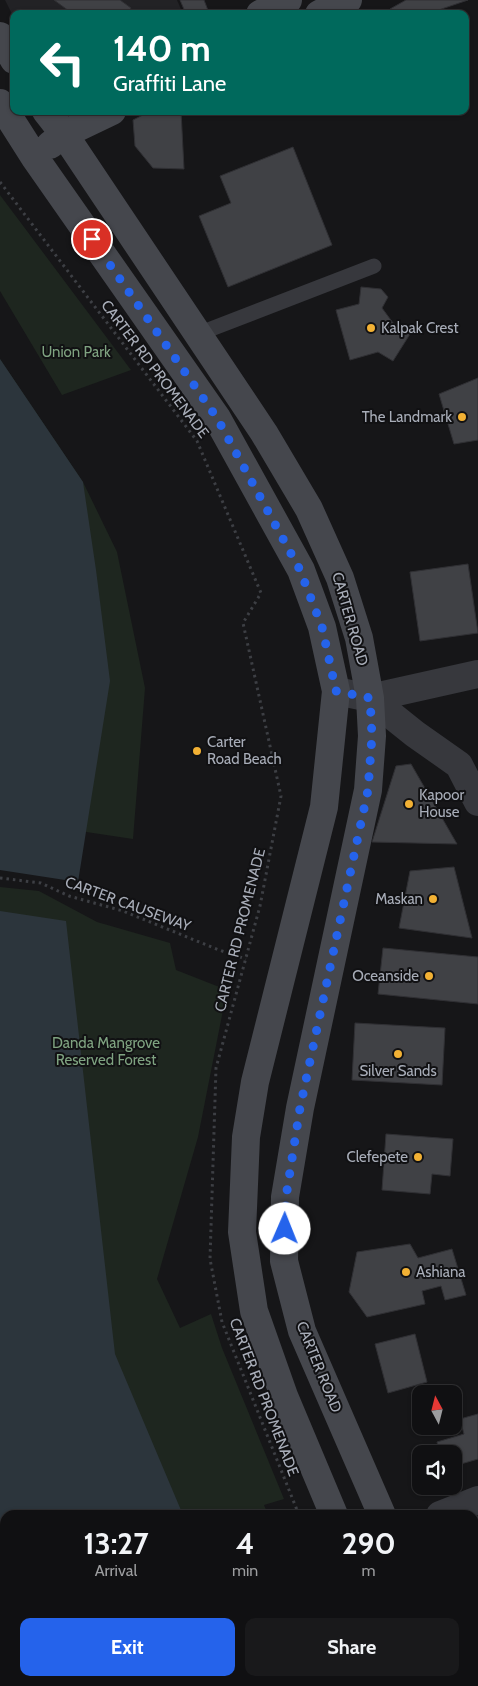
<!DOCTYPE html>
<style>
body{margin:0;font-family:Cabin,sans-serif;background:#19191b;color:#f1f3f6;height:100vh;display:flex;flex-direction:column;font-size:19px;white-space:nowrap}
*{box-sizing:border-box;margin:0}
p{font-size:16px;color:#9c9d9f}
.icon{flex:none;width:28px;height:28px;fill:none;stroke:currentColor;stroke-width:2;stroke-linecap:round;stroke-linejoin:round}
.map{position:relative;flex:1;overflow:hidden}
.panel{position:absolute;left:0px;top:1510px;width:479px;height:176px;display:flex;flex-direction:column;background:#101012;border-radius:15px 15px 0 0;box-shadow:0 1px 4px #0004,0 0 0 1px #303032}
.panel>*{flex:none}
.hud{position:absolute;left:10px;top:10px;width:459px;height:105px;border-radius:10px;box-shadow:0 1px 4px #0004,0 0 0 1px #303032;background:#00695c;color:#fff;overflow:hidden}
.needle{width:32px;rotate:353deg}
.controls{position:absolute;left:412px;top:1385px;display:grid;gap:10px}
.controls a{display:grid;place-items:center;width:50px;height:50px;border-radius:10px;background:#101012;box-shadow:0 1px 4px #0004,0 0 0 1px #303032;font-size:25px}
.pin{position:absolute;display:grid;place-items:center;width:42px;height:42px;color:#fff;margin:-21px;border:2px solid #fff;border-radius:50%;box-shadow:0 1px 5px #0007}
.me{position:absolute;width:55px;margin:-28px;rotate:1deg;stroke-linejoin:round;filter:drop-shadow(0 0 4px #0008)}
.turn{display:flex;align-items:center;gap:18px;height:105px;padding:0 20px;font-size:22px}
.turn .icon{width:65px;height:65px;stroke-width:2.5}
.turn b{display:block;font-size:35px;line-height:42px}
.eta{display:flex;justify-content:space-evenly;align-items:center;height:85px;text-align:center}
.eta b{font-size:30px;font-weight:800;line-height:35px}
.primary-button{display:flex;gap:10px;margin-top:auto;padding:10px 20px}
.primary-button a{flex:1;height:58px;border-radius:10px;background:#2563eb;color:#fff;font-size:20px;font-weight:800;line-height:58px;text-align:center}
.primary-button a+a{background:#19191b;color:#f1f3f6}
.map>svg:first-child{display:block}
.built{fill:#222225}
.green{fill:#1e261f}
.water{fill:#2c353c}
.building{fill:#404145;stroke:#303034}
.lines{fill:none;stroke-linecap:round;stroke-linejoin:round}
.path{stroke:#3d3f44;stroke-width:3;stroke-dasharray:2.5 4;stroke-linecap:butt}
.lane{stroke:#37383d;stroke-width:15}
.street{stroke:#37383d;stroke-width:28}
.secondary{stroke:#45474d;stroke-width:28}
.route{stroke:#2563eb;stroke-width:9;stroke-dasharray:0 16.2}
.poi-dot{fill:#f2b134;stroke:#111113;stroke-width:2}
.labels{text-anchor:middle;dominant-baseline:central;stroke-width:4;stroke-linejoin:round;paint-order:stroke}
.poi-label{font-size:15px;fill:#a8adb8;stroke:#111113;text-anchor:start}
.park-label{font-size:15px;fill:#7fa381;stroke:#111113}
.street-label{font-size:15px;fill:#a8adb8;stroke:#111113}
</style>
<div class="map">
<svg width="478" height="1686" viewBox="0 0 478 1686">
<rect width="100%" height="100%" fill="#161618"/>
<path class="built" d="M5,0H177L183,14H14V18Z"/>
<path class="green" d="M0,195L131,370L62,395L0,291Z
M0,359L83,482L117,552L145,688L133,839L0,819Z
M0,887L39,891L97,922L170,943L176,970L227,990L198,1137L157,1279L180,1328L211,1314L222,1348L284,1499L264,1505L268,1515H5V1681H344L346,1686H0Z"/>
<path class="water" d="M0,359L83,482L96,570L110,681L78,882L0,870Z
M0,911L66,921L115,1354L183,1515H5V1681H271L274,1686H0Z"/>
<path class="building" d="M54,0H120L131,8L127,14H73Z
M180,0H204L209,13L186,14Z
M406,0H468L427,14H393L390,9Z
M151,111H181L184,169L153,168L135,146L133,120Z
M293,147L332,245L228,287L199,216L231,203L220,176Z
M361,287L381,289L388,297L382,308L393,323L410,334L393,361L378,352L350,360L336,310L359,304Z
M478,378V440L454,444L439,394Z
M468,564L478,633L420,641L410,572Z
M411,764L457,844L372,842L396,766Z
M454,867L472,938L399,928L410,871Z
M383,948L478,957V1004L378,994Z
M355,1023L445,1028L442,1085L352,1080Z
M386,1134L453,1139L450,1176L432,1174L430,1194L382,1190Z
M410,1244L418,1258L452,1249L466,1295L445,1300L441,1286L422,1291L425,1304L367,1317L349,1292L357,1252Z
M415,1334L427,1382L388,1393L375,1344Z
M478,1414V1459L454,1466V1454H440L437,1442L464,1434L460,1419Z
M478,1516V1569L474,1570V1517Z
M474,1607H478V1652L474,1653Z"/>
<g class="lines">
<path class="path" d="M0,182L197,441L261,593L243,623L281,796L260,906L216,1068L210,1259L222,1322L299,1515
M0,878L41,883L69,896L123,911L219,950L246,959
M365,1681L368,1686"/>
<path class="lane" d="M198,334L374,266"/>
<path class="street" d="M336,691L370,698L415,734L459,765L478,802
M370,698L478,674
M440,1515L478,1500"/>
<path class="secondary" d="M260,14L288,0
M319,14L348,0
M0,36L14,60
M0,103L35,158L217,418L301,570L322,627L336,691L324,807L255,1082L246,1137L242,1232L254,1311L284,1396L334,1515
M46,111L64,134L264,433L309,509L340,578L359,638L370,698L372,736L368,790L300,1108L285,1197L284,1261L302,1331L382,1515
M50,145L64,134L112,111
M404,1681L406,1686
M453,1681L455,1686"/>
</g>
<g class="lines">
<path class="route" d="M92,239L217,418L300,570L322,627L336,691L370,698L372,736L368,790L300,1108L286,1197L285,1229"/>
</g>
<g class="poi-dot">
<circle cx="371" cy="328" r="5"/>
<circle cx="462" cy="417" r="5"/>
<circle cx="197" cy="751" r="5"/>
<circle cx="409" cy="804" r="5"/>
<circle cx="433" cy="899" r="5"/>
<circle cx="429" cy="976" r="5"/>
<circle cx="398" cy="1054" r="5"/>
<circle cx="418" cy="1157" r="5"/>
<circle cx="406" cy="1272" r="5"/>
</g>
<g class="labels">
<g class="poi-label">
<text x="381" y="328">Kalpak Crest</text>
<text x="452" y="417" text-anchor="end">The Landmark</text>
<text x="207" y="742">Carter<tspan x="207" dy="17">Road Beach</tspan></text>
<text x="419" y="795">Kapoor<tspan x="419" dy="17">House</tspan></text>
<text x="423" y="899" text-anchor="end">Maskan</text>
<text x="419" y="976" text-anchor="end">Oceanside</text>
<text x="398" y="1071" text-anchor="middle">Silver Sands</text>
<text x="408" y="1157" text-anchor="end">Clefepete</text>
<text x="416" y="1272">Ashiana</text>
</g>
<g class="park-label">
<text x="76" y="352">Union Park</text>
<text x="106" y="1043">Danda Mangrove<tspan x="106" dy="17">Reserved Forest</tspan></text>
</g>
<g class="street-label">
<text transform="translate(155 369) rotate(53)">CARTER RD PROMENADE</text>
<text transform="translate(350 619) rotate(74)">CARTER ROAD</text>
<text transform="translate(128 904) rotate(20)">CARTER CAUSEWAY</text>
<text transform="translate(240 930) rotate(-76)">CARTER RD PROMENADE</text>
<text transform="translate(319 1367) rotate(68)">CARTER ROAD</text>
<text transform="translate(264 1397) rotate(69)">CARTER RD PROMENADE</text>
</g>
</g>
</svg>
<div class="controls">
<a><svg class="needle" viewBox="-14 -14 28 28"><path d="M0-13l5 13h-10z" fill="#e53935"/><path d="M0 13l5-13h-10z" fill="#9c9d9f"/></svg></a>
<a><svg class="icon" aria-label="sound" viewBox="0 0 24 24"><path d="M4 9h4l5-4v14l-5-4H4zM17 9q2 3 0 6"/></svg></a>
</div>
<div class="pin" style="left:92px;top:239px;background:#d93025"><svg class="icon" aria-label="arrive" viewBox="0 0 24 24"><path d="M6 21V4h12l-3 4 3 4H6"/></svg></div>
<svg class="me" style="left:285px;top:1229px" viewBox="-20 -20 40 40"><circle r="19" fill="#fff"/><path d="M0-13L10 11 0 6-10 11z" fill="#2563eb"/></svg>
<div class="hud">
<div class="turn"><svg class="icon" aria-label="left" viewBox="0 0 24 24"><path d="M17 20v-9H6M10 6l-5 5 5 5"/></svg><div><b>140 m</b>Graffiti Lane</div></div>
</div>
<section class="panel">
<div class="eta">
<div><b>13:27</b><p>Arrival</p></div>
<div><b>4</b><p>min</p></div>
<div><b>290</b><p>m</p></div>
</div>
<div class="primary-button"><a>Exit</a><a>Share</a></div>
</section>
</div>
